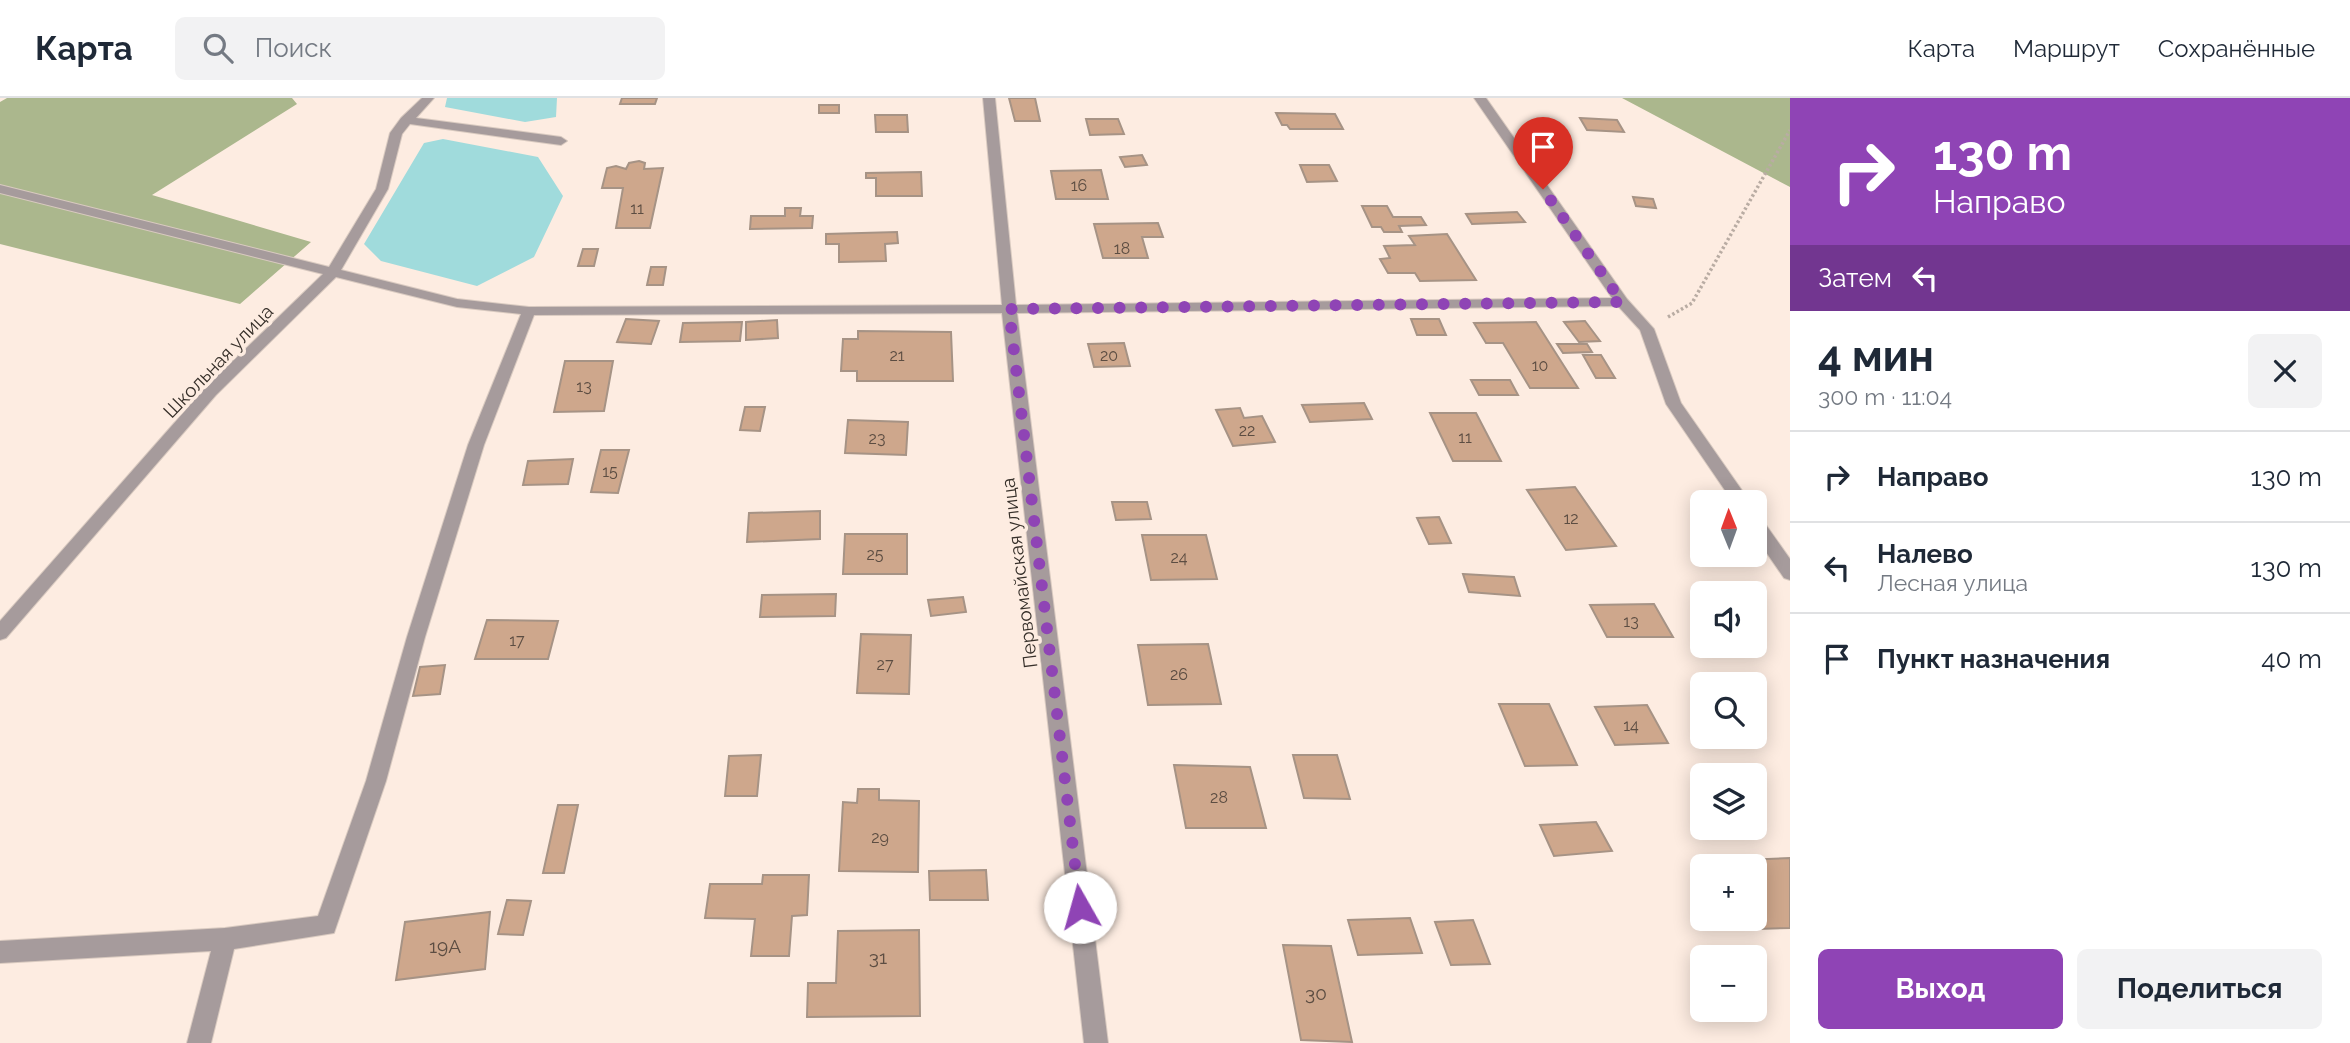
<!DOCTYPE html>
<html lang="ru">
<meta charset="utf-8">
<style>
body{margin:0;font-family:Raleway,sans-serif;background:#f2f2f3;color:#1f2937;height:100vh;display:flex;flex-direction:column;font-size:26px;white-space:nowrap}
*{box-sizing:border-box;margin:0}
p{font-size:23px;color:#747a83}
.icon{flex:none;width:38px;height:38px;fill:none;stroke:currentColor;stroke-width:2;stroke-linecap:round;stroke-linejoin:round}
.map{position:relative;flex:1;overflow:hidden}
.panel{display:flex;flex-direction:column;background:#fff;width:560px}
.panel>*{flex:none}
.guide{background:#8f44b5;color:#fff;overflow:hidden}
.needle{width:46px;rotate:359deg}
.fabs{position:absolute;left:1690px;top:392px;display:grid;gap:14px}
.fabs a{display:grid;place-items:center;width:77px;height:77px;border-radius:10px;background:#fff;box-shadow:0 4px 18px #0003;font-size:35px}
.pin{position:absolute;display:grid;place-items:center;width:60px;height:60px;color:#fff;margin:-72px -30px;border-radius:50% 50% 50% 0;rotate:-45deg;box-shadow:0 0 7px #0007}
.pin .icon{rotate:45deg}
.me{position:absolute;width:77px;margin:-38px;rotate:353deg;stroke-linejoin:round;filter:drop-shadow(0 0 5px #0008)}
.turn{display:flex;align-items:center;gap:24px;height:147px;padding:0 28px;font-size:32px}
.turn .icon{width:91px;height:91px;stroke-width:2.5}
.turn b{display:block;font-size:49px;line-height:60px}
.then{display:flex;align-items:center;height:66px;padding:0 28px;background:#0003;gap:14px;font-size:26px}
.round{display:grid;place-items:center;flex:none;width:74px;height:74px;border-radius:10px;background:#f2f2f3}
.overview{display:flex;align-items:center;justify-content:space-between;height:119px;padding:0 28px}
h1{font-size:42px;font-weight:700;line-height:52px}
.cta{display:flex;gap:14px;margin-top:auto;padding:14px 28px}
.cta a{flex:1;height:80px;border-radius:10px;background:#8f44b5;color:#fff;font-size:28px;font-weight:700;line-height:80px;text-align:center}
.cta a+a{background:#f2f2f3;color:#1f2937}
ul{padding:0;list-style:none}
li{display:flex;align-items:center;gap:21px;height:91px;padding:0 28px;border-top:2px solid #e0e1e3}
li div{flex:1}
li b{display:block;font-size:26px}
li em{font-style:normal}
header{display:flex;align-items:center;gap:42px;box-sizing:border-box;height:98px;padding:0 35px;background:#fff;border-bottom:2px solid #e0e1e3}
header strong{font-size:33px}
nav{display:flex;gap:38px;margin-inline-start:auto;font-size:24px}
.search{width:490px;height:63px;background:#f2f2f3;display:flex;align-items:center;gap:18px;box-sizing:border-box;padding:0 24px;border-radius:10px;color:#747a83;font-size:26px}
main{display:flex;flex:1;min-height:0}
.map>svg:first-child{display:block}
.forest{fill:#abb78d}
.water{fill:#a0dbdc}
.building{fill:#cea78c;stroke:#a69385;stroke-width:2}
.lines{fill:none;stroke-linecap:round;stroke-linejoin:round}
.minor-casing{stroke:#d9cac0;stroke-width:2}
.path{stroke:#b9aca3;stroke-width:3.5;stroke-dasharray:2.5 2.5;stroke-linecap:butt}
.minor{fill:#a69b9c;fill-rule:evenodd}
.route{stroke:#8f44b5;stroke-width:12;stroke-dasharray:0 21.6}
.labels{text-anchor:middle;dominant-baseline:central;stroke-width:7;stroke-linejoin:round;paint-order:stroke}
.number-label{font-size:16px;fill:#5c4d42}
.street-label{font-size:19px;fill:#362f29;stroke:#fdece1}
.near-number-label{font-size:19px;fill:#5c4d42}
</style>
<header>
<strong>Карта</strong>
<div class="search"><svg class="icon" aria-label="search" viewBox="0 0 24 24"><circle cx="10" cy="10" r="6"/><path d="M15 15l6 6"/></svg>Поиск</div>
<nav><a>Карта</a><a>Маршрут</a><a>Сохранённые</a></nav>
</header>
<main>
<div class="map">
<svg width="1790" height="945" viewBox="0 0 1790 945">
<rect width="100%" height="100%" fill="#fdece1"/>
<path class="forest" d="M7,0H292L297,6L152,97L311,144L240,206L0,146V4Z
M1622,0H1790V89Z"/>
<path class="water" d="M447,0H557L556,19L525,24L445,9Z
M443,41L538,59L563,98L534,159L477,188L381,163L364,146L424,45Z"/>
<path class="building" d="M622,0H657L655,6H620Z
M1009,0H1035L1040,23H1015Z
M819,7H839V15H819Z
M1276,15L1335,16L1343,31H1290L1287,27H1282Z
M875,17H907L908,34H876Z
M1580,20L1617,22L1624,34L1587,32Z
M1086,21H1118L1124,36L1090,37Z
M1142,57L1147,67L1125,69L1120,59Z
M639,63L645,65L644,71L663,70L650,130H616L623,90H602L607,70L616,68L626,71L629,65Z
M1300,67H1329L1337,83L1307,84Z
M1101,72L1108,101H1056L1051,73Z
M921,74L922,98H876V80H866V75Z
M1633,99L1653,101L1656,110L1636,108Z
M1362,108H1387L1393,119H1421L1426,127L1399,128L1402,134H1384L1381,129H1372Z
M785,110H801L800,118H813L812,130L750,131L751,118H785Z
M1517,114L1525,124L1472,126L1466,116Z
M1158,125L1163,139H1142L1148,160H1103L1094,126Z
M897,134L898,145L885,146L886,163L839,164V146H826V136Z
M1447,136L1476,182L1420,183L1415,175H1388L1380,161L1390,160L1384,148L1415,147L1409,138Z
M583,151H598L594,168H578Z
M651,169H666L663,187H647Z
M626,221L659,223L651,246L617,244Z
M1411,221H1439L1446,237H1417Z
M777,222L778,240L746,242V224Z
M1585,223L1600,243L1579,244L1564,224Z
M742,224L740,243L680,244L683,225Z
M1536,224L1578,290H1530L1503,245H1486L1474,225Z
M858,233L951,234L953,283H857V273H841L843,241H858Z
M1124,245L1130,268L1094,269L1088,246Z
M1557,246H1587L1592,254L1563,255Z
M1583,257H1601L1615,280H1596Z
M565,263H613L604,313L554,314Z
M1471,282H1510L1518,297H1479Z
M1364,305L1372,321L1310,324L1302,307Z
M745,309H765L760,333L740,332Z
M1240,310L1244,320L1262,318L1275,344L1233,348L1216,312Z
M1430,315H1476L1501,363H1453Z
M848,322L908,324L906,357L845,355Z
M601,352H629L618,395L591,394Z
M573,361L568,386L523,387L528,363Z
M1575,389L1616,448L1566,452L1527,392Z
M1112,404H1147L1151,421L1116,422Z
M820,413V441L747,444L749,415Z
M1439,419L1451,445L1429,446L1417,420Z
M845,436H907V476H843Z
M1142,437H1206L1217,481L1151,482Z
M1463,476L1514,479L1520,498L1469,494Z
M836,496L835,518L760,519L762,497Z
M963,499L966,514L931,518L928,502Z
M1654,506L1673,539H1607L1590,507Z
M487,522L558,523L548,561H475Z
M861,536L911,537L909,596L857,595Z
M1208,546L1221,606L1148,607L1138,547Z
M445,567L440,596L413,598L420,569Z
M1499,606H1549L1577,667L1525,668Z
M1647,607L1668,645L1615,647L1595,609Z
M761,657L757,698H725L729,658Z
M1293,657H1337L1350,701L1304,700Z
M1174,667L1250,669L1266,730H1186Z
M858,691H879V702L919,703L918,774L839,773L843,704L857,705Z
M558,707H578L564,775H543Z
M1596,724L1612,753L1554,758L1540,727Z
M1790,760V830L1757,831L1752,821H1755V768H1723L1720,763Z
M986,772L988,802H930L929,773Z
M763,777H809L807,817L792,818L789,858H751L755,821L705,820L710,786H762Z
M507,802L531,803L523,837L498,836Z
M490,814L485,871L396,882L405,824Z
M1410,820L1422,855L1358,857L1348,822Z
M1473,822L1490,866L1451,867L1435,824Z
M919,832L920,918L807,919L808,885H836L838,833Z
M1283,847L1331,848L1352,944L1301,942Z"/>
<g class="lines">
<g class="minor-casing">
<path id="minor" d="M422,0H434L416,20L561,39L567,43L561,47L410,26L402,36L388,91L341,172L457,201L529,209L1002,207L983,0H995L1016,207L1612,200L1474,0H1486L1627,201L1654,231L1681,305L1750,404H1733L1666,306L1640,232L1618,208L1017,215L1108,945H1084L1002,215L534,217L484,347L425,539L386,683L334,835L234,851L211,945H187L211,853L0,865V843L225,830L318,818L366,683L407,539L468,347L521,216L457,209L336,179L216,297L6,540L0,542V523L206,289L323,176L0,95V87L329,169L376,91L390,35L401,20Z
M1755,418L1761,420L1790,461V482L1784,480L1755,438Z"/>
</g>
<path class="path" d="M1668,219L1692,205L1790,32"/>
<use href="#minor" class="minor"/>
</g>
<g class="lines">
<path class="route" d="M1080,809L1009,211L1622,204L1543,91"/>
</g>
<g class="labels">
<g class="number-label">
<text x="1079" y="87">16</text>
<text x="637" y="110">11</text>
<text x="1122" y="150">18</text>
<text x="897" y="257">21</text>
<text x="1109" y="257">20</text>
<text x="1540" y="267">10</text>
<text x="584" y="288">13</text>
<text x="1247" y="332">22</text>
<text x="1465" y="339">11</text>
<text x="877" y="340">23</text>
<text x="610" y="373">15</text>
<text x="1571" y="420">12</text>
<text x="875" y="456">25</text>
<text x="1179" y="459">24</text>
<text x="1631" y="523">13</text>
<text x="517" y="542">17</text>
<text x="885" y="566">27</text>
<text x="1179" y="576">26</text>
<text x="1631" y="627">14</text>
<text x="1219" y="699">28</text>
<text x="880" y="739">29</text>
</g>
<g class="street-label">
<text transform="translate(218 263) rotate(-46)">Школьная улица</text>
<text transform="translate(1019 475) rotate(-97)">Первомайская улица</text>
</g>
<g class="near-number-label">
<text x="445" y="848">19А</text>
<text x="878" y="859">31</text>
<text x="1316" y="895">30</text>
</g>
</g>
</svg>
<div class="fabs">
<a><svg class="needle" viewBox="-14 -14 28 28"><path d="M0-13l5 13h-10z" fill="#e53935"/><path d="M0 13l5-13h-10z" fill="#747a83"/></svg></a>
<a><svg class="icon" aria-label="sound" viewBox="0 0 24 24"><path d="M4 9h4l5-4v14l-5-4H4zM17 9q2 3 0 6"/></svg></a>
<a><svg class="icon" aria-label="search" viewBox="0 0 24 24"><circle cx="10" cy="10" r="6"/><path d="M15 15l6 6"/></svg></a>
<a><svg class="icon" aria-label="layers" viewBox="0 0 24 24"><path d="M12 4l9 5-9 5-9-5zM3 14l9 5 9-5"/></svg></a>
<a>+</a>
<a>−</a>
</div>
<div class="pin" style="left:1543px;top:91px;background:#d93025"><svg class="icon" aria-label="arrive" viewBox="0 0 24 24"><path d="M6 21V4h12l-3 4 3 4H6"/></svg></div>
<svg class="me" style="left:1080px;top:809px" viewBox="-20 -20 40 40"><circle r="19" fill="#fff"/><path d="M0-13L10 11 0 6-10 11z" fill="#8f44b5"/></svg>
</div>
<section class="panel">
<div class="guide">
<div class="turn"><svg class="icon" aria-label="right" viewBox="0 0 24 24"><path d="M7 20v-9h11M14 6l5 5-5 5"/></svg><div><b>130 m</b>Направо</div></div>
<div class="then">Затем<svg class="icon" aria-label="left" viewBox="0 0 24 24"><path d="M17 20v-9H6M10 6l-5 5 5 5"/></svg></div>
</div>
<div class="overview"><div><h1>4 мин</h1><p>300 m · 11:04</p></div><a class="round"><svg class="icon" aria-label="close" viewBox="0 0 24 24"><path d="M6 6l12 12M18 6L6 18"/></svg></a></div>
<ul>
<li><svg class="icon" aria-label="right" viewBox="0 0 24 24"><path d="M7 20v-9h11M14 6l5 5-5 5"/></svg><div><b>Направо</b></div><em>130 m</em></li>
<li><svg class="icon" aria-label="left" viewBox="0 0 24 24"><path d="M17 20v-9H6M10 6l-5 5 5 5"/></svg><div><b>Налево</b><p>Лесная улица</p></div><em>130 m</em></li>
<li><svg class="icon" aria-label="arrive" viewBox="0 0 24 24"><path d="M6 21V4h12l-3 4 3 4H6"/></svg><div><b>Пункт назначения</b></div><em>40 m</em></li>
</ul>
<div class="cta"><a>Выход</a><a>Поделиться</a></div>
</section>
</main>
